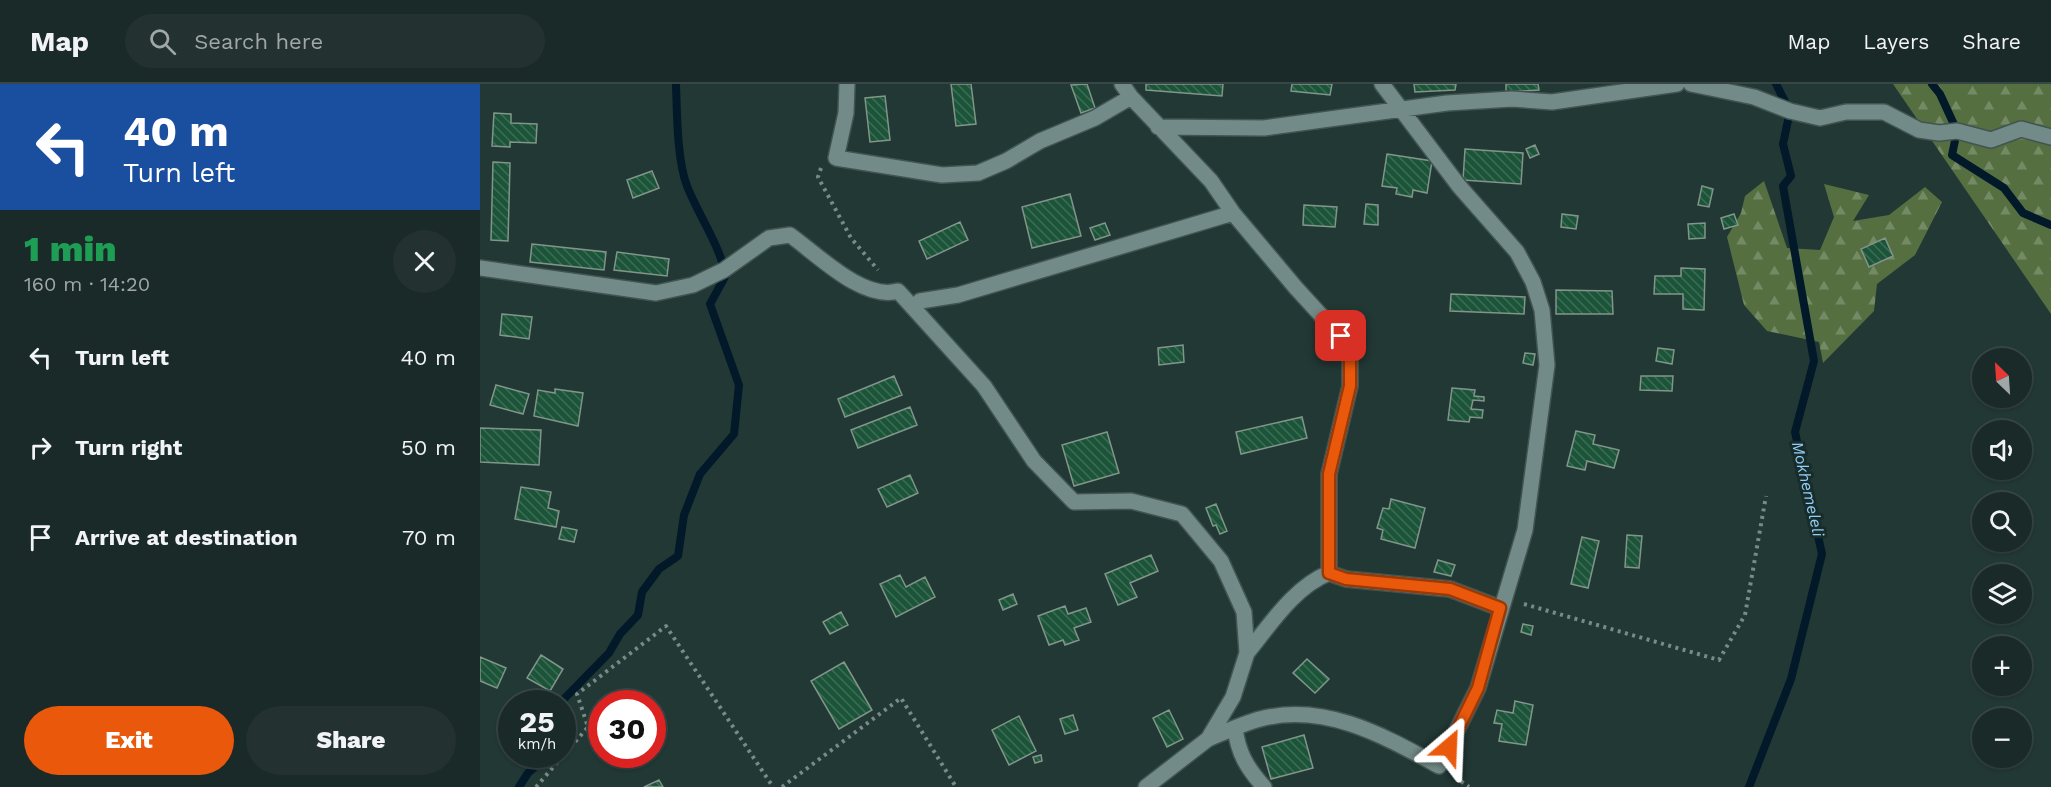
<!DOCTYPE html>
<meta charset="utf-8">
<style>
body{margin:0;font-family:"Work Sans",sans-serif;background:#233230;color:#f1f3f6;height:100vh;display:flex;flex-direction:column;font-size:22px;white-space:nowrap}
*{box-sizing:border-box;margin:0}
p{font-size:20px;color:#9fa7a8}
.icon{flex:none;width:33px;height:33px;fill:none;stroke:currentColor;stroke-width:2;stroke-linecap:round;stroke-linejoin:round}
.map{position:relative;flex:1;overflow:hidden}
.panel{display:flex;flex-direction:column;background:#1a2a28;width:480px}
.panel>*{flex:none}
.top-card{background:#1a4fa0;color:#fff;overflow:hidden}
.needle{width:39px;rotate:335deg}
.buttons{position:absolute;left:1492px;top:264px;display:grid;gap:12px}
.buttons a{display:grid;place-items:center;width:60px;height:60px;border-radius:50%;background:#1a2a28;box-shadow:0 2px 4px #0004,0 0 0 2px #384645;font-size:30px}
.speed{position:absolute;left:18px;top:606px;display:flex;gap:12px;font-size:30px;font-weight:700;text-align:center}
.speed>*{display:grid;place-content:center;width:78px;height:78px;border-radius:50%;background:#1a2a28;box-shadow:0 2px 4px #0004,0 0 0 2px #384645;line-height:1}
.speed small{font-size:15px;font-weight:400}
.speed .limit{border:9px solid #d22;background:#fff;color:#111}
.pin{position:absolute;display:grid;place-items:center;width:51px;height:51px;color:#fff;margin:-26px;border-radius:12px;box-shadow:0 3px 9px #0006}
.me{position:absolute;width:66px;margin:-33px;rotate:26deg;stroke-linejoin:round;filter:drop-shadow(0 0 4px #0008)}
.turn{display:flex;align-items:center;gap:21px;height:126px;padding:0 24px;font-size:27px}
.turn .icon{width:78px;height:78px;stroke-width:2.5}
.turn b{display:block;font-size:42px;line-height:51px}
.round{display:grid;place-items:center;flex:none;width:63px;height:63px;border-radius:32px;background:#233230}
.headline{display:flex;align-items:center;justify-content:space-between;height:102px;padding:0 24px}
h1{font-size:36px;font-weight:800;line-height:45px;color:#1e9e55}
.button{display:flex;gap:12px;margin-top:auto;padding:12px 24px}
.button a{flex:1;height:69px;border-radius:36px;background:#ea580c;color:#fff;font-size:24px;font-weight:800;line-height:69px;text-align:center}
.button a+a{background:#233230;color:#f1f3f6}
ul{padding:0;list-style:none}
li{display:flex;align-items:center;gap:18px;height:90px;padding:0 24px}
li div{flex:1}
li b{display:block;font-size:22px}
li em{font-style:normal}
header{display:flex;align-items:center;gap:36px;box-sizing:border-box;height:84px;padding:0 30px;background:#1a2a28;border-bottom:2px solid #384645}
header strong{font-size:28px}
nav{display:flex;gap:33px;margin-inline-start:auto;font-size:21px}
.search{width:420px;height:54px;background:#233230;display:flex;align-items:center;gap:15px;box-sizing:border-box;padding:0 21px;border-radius:33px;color:#9fa7a8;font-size:22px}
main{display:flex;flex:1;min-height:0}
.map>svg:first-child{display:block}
.forest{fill:url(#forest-firs)}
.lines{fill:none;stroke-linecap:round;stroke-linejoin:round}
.stream{stroke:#011929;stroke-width:8}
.building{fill:url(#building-back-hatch);stroke:#82958a;stroke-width:1.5}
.street-casing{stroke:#415452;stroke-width:18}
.path{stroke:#798a88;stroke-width:4;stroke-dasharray:3 4.5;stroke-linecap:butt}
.street{stroke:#738b88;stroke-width:15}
.route-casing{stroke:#983908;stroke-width:15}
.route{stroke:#ea580c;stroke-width:10}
.labels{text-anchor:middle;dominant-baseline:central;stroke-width:6;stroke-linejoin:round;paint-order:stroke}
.water-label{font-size:16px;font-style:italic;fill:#92cdf6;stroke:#182d2b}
</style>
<header>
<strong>Map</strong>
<div class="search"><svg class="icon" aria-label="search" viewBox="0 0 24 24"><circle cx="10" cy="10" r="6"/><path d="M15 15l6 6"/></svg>Search here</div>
<nav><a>Map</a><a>Layers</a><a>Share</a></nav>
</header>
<main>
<section class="panel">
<div class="top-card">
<div class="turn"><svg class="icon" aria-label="left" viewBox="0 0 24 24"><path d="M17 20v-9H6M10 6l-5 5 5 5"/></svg><div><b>40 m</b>Turn left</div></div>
</div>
<div class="headline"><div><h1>1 min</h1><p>160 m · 14:20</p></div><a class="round"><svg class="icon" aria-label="close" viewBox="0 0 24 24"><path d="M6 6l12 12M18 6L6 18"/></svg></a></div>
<ul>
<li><svg class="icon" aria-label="left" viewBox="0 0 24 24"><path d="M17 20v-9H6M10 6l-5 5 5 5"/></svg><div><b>Turn left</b></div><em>40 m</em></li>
<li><svg class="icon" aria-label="right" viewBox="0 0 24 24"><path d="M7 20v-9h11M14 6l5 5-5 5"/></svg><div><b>Turn right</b></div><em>50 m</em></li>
<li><svg class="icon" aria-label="arrive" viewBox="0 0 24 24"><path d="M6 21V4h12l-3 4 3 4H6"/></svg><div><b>Arrive at destination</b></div><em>70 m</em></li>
</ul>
<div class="button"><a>Exit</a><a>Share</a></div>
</section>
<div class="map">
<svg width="1571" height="703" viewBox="0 0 1571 703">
<defs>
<pattern id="forest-firs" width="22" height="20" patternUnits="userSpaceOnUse" patternTransform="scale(1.5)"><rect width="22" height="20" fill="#556f41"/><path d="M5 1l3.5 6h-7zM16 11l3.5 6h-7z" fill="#748a65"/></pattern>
<pattern id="building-back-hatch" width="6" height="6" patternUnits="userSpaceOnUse" patternTransform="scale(1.5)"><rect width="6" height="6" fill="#1c5439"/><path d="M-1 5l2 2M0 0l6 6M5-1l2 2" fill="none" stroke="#3c6c55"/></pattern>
</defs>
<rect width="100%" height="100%" fill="#223835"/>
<path class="forest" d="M1413,0H1571V230Z
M1284,97L1307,164L1340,166L1354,133L1344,100L1389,111L1373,137L1409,131L1445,103L1462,118L1435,171L1397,200L1394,227L1343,279L1339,258L1287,247L1264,221L1247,153L1261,129L1265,112Z"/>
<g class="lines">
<path class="stream" d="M1452,0L1460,10L1477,47L1472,71L1524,104L1543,129L1571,141
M79,620L129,569L140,550L158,531L162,508L179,485L198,472L204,431L220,390L254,350L259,301L230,220L246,191C238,158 219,132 207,102C197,77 197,28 196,0
M39,703L48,689L70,670
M1269,703L1311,595L1342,470L1315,348L1334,277L1303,102L1311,92L1303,60L1310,27L1296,0"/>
</g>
<path class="building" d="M471,0H491L496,40L476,42Z
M607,0L615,24L601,29L591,1Z
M666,0H743L742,12L666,6Z
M812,0H852L850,11L811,7Z
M934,0H976L975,6L935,8Z
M1026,0H1058L1059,6L1026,8Z
M405,12L410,56L390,58L385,14Z
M14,29L31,30V39L57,40L56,59L30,58V63L12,62Z
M1055,61L1059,70L1050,74L1046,65Z
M985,65L1043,69L1041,100L983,96Z
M907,70L952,77L947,109L933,106L932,113L916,110L917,104L902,102Z
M13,78L30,79L28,157L11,156Z
M172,87L179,104L153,114L147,96Z
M1222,102L1233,105L1229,123L1218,121Z
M590,110L601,152L552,164L542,123Z
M886,120L898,121V141L884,140Z
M824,121L857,123L855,143L823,141Z
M1082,130L1098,132L1096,145L1081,143Z
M1254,130L1258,141L1244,145L1241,134Z
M480,138L488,156L447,175L439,157Z
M625,139L630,151L615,156L610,144Z
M1225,139V154L1209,155L1208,140Z
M1405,154L1413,172L1389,183L1381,165Z
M52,160L126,168L124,186L50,178Z
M137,168L189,175L187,192L134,186Z
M1201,184L1225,185L1224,226L1203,225V210H1174L1175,192H1201Z
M1076,206L1132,207L1133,230H1076Z
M971,210L1045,213L1044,230L970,227Z
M22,230L52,233L49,255L20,251Z
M703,261L704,278L679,281L678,264Z
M1178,264L1194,266L1192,280L1176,277Z
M1045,269L1055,270L1053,281L1043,279Z
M414,292L422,311L365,333L358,315Z
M1161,292H1193L1192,307L1160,306Z
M16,301L49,310L43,330L10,321Z
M972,304L995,306L994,312L1004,313V317L993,316L991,325L1003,326L1002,334L990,333L989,338L968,336Z
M75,305L103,309L98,342L54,332L58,306L75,309Z
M430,323L437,341L378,364L371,346Z
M822,333L827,354L761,370L756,348Z
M0,344L61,346L59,381L0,378Z
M1096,347L1115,351L1113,360L1139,366L1134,384L1107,377L1105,386L1087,382Z
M627,348L639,389L594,402L582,361Z
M430,391L438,409L407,423L398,405Z
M41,403L71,408L68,424L79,427L76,443L35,435Z
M911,415L945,424L935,464L901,455L903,446L897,444L903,424L909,425Z
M736,420L747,447L740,450L736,441L733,442L726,424Z
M82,443L97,446L94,458L79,455Z
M1147,451L1162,452L1159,484L1145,483Z
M1102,453L1119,457L1108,504L1091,500Z
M671,471L678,487L650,499L657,513L638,521L625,490Z
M958,476L975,481L971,492L954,488Z
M420,491L426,503L445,493L455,513L416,533L400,500Z
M533,510L537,520L523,526L519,516Z
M585,522L588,530L606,524L611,538L594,544L599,556L585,561L583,556L569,561L558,532Z
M361,528L368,541L350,550L343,538Z
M1043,540L1053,542L1051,551L1041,548Z
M61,571L83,585L70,607L47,594Z
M0,573L26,584L17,604L0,597Z
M827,575L849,595L835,609L813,589Z
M364,578L392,626L359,645L331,597Z
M1035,617L1053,621L1046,661L1019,657L1022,640L1014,639L1017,626L1033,629Z
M689,626L703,655L687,663L673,634Z
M593,631L598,646L585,650L580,635Z
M539,632L556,667L529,681L512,646Z
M824,651L833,684L791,695L782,663Z
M561,671L562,677L555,679L553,673Z
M179,696L183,703H164Z"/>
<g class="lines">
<g class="street-casing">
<path id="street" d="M367,0L366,29L356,74L462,91L498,89L526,77L560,57L615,34L651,13
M642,0L651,13L731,97L753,129L816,204L870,263V302L849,390V489
M1211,0L1274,13L1310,27L1340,34L1366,28H1404L1439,46L1459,49L1477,47L1511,56L1541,45L1571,53
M678,43L784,44L967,19L1032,15L1072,18L1197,0
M0,184L176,209L213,201L244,186L289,154L310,151C338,171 383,217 418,207L504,302L554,377L594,418L651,417L702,430L741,477L764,528L767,569L753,613L728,655L666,703
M434,224L440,217L478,211L753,129
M767,569C790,541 814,503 849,489L866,495L970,505L1020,524
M755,644C758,669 767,684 784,703
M728,655C745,648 762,640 780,635C845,618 904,652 959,682L998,604L1045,446L1067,281L1062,226L1053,198L1037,168L979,102L902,0"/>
</g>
<path class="path" d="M341,84L338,93L371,154L398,186
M1044,520L1239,576L1265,531L1286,412
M975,693L989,703
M56,703L108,643L97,610L186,542L293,703
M302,703L421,614L476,703"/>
<use href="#street" class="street"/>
</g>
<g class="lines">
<g class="route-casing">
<path id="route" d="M861,252L870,263V302L849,390V489L866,495L970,505L1020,524L998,604L969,663"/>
</g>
<use href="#route" class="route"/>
</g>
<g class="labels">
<g class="water-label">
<text transform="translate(1328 405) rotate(77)">Mokhemeleli</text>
</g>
</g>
</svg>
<div class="buttons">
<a><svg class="needle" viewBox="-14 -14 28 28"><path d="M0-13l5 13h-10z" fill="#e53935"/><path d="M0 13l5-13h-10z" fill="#9fa7a8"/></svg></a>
<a><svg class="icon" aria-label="sound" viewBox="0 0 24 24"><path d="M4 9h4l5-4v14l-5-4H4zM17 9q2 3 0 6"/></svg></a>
<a><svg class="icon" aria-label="search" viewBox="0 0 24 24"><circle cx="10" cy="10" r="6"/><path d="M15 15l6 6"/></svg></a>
<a><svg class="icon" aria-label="layers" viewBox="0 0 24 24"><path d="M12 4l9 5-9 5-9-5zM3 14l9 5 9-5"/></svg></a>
<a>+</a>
<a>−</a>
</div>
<div class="speed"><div>25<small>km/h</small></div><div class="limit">30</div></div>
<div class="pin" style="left:861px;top:252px;background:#d93025"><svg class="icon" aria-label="arrive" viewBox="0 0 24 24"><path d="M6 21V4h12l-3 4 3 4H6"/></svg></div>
<svg class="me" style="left:969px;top:663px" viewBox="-20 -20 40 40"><path d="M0-17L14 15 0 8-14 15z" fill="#ea580c" stroke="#fff" stroke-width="4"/></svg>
</div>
</main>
